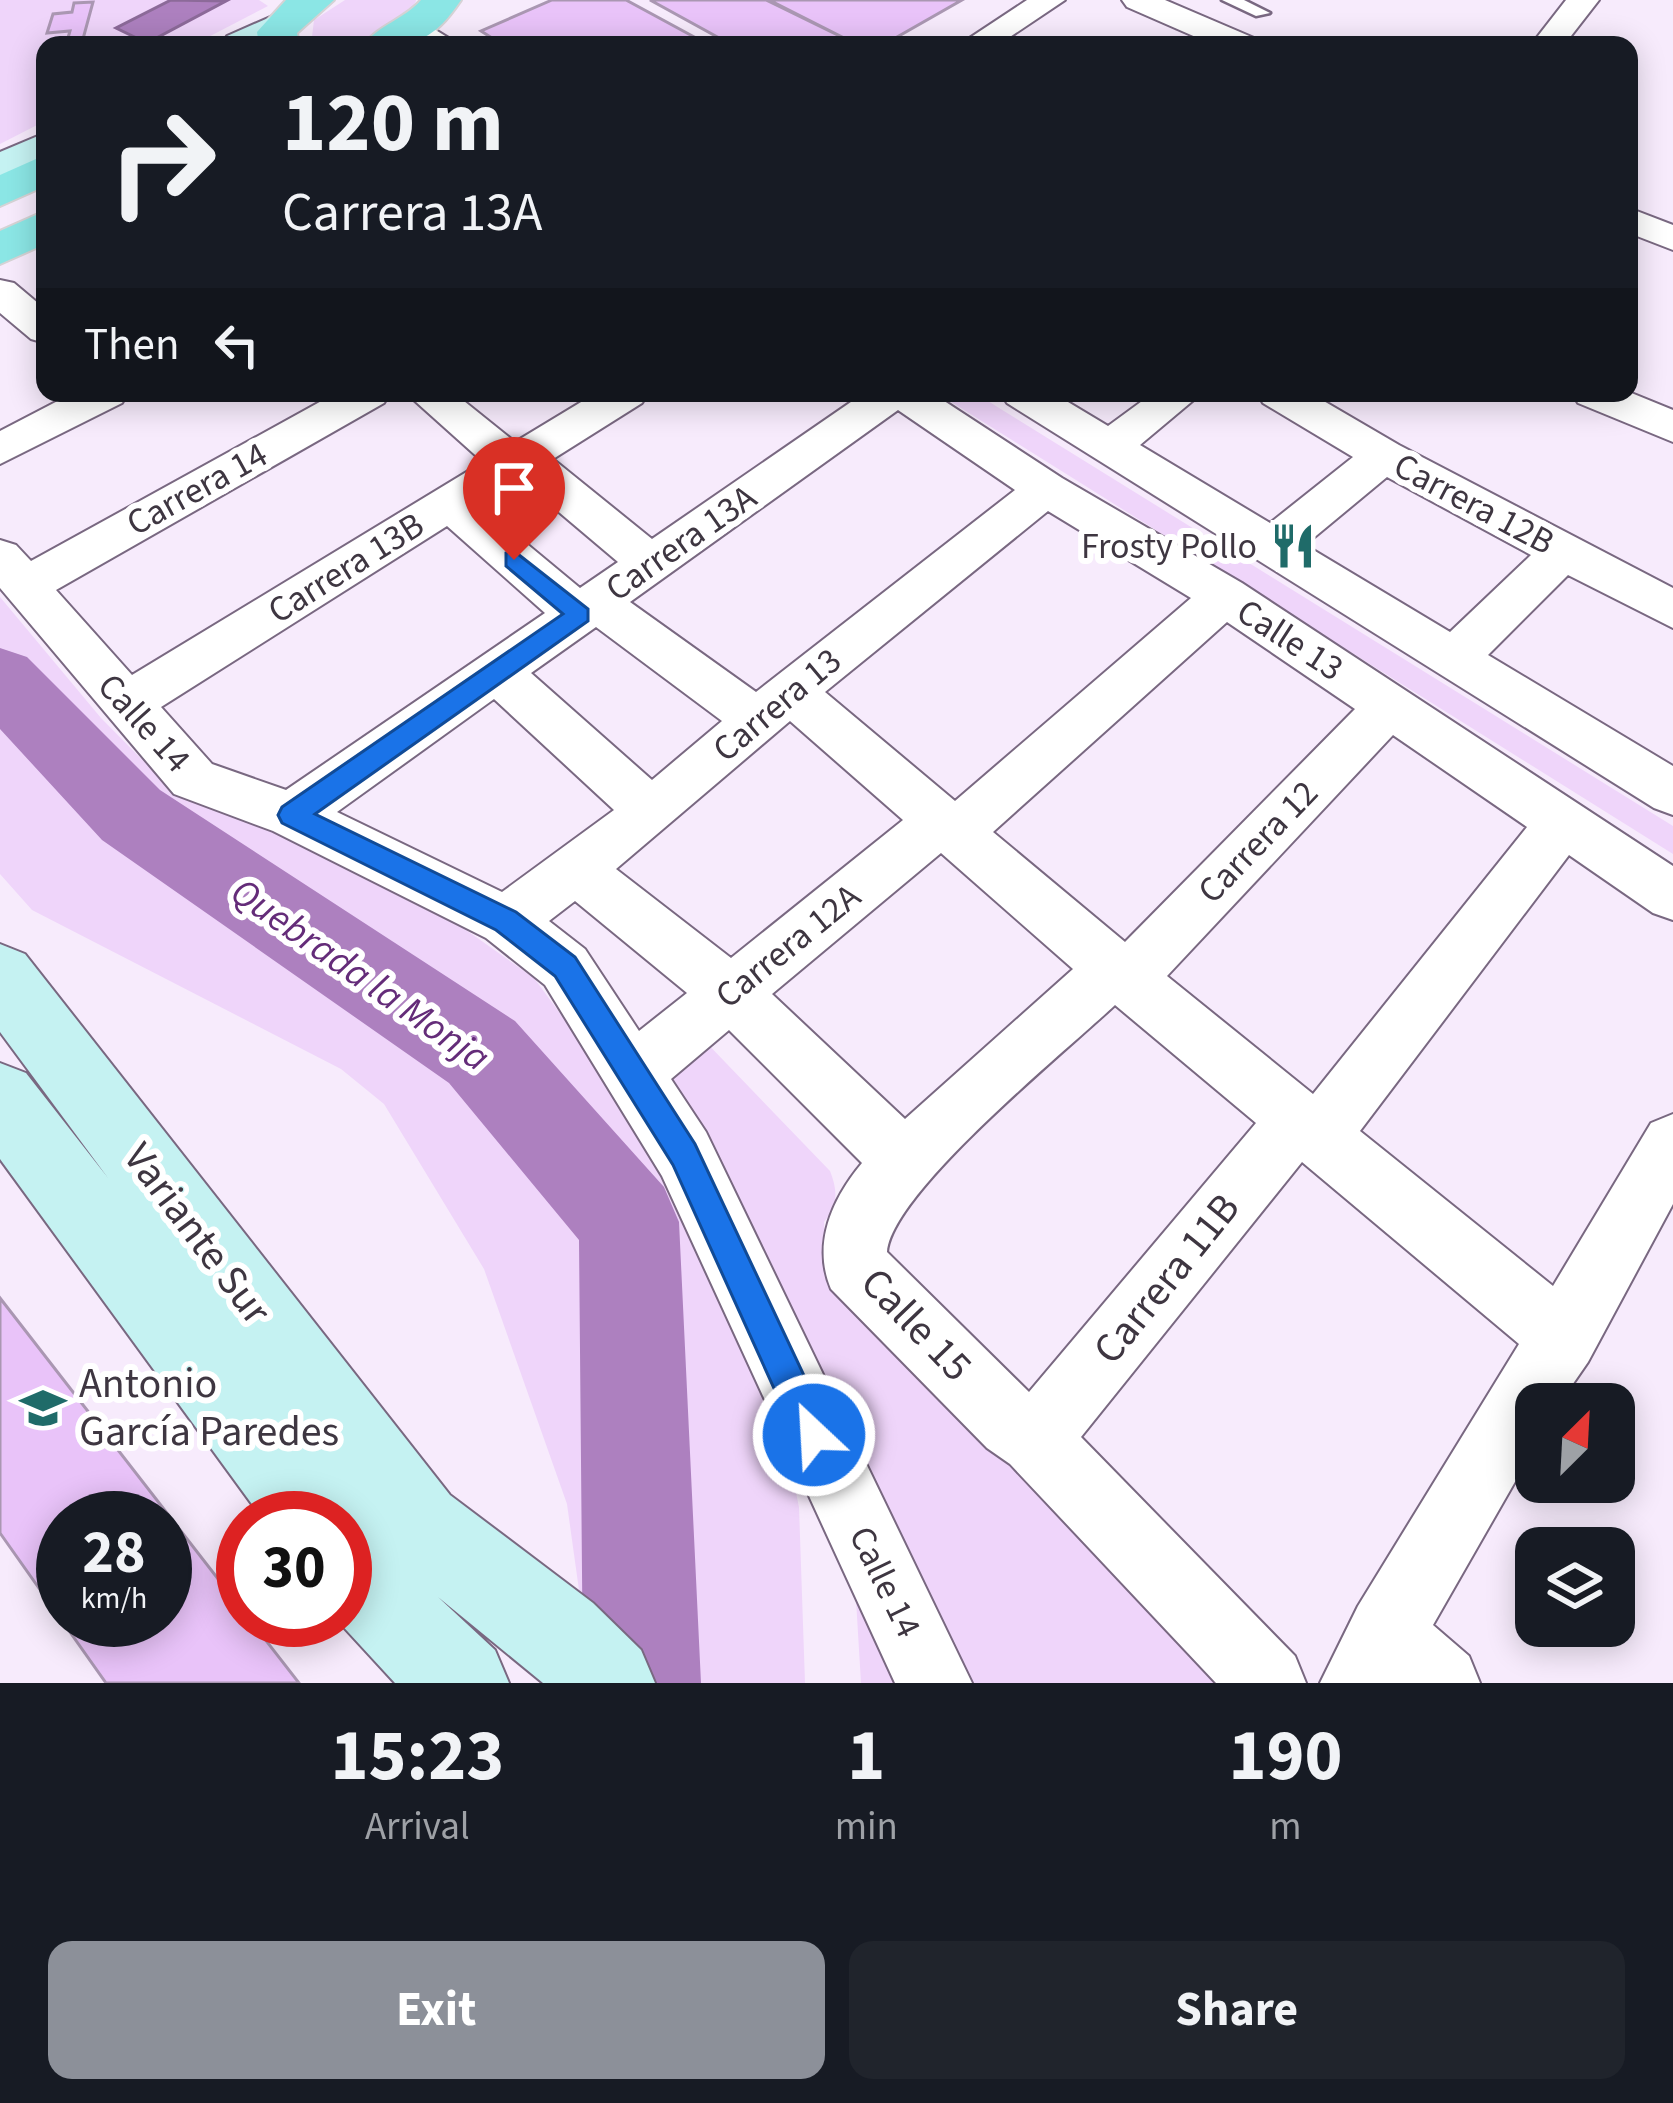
<!DOCTYPE html>
<meta charset="utf-8">
<style>
body{margin:0;font-family:"Source Sans 3",sans-serif;background:#20242c;color:#f1f3f6;height:100vh;display:flex;flex-direction:column;font-size:45px;white-space:nowrap}
*{box-sizing:border-box;margin:0}
p{font-size:39px;color:#9ea1a6}
.icon{flex:none;width:66px;height:66px;fill:none;stroke:currentColor;stroke-width:2;stroke-linecap:round;stroke-linejoin:round}
.map{position:relative;height:1683px;overflow:hidden}
.sheet{display:flex;flex-direction:column;background:#171b24;flex:1}
.sheet>*{flex:none}
.guide{position:absolute;left:36px;top:36px;width:1602px;height:366px;border-radius:24px;box-shadow:0 6px 30px #0003;background:#171b24;color:#f1f3f6;overflow:hidden}
.needle{width:78px;rotate:24deg}
.tools{position:absolute;left:1515px;top:1383px;display:grid;gap:24px}
.tools a{display:grid;place-items:center;width:120px;height:120px;border-radius:24px;background:#171b24;box-shadow:0 6px 30px #0003;font-size:60px}
.speed{position:absolute;left:36px;top:1491px;display:flex;gap:24px;font-size:60px;font-weight:700;text-align:center}
.speed>*{display:grid;place-content:center;width:156px;height:156px;border-radius:50%;background:#171b24;box-shadow:0 6px 30px #0003;line-height:1}
.speed small{font-size:30px;font-weight:400}
.speed .limit{border:18px solid #d22;background:#fff;color:#111}
.pin{position:absolute;display:grid;place-items:center;width:102px;height:102px;color:#fff;margin:-123px -51px;border-radius:50% 50% 50% 0;rotate:-45deg;box-shadow:0 0 12px #0007}
.pin .icon{rotate:45deg}
.me{position:absolute;width:132px;margin:-66px;rotate:335deg;stroke-linejoin:round;filter:drop-shadow(0 0 9px #0008)}
.turn{display:flex;align-items:center;gap:42px;height:252px;padding:0 48px;font-size:54px}
.turn .icon{width:156px;height:156px;stroke-width:2.5}
.turn b{display:block;font-size:84px;line-height:102px}
.then{display:flex;align-items:center;height:114px;padding:0 48px;background:#0003;gap:24px;font-size:45px}
.eta{display:flex;justify-content:space-evenly;align-items:center;height:204px;text-align:center}
.eta b{font-size:72px;font-weight:700;line-height:84px}
.primary-button{display:flex;gap:24px;margin-top:auto;padding:24px 48px}
.primary-button a{flex:1;height:138px;border-radius:24px;background:#8c9099;color:#fff;font-size:48px;font-weight:700;line-height:138px;text-align:center}
.primary-button a+a{background:#20242c;color:#f1f3f6}
.map>svg:first-child{display:block}
.green{fill:#efd5fa}
.water{fill:#ad80bf;stroke:#8c6a99;stroke-width:3}
.lines{fill:none;stroke-linecap:round;stroke-linejoin:round}
.river{fill:#ad80bf;fill-rule:evenodd}
.building{fill:#e9c3f9;stroke:#aa97b2;stroke-width:3;fill-rule:evenodd}
.service-casing{stroke:#796881;stroke-width:5}
.minor-casing{stroke:#796881;stroke-width:4}
.secondary-casing{stroke:#796881;stroke-width:4}
.primary-casing{stroke:#d5d3d5;stroke-width:4}
.service{fill:#fff;fill-rule:evenodd}
.minor{fill:#fff;fill-rule:evenodd}
.secondary{fill:#c5f2f2;fill-rule:evenodd}
.primary{fill:#8be6e5;fill-rule:evenodd}
.route{fill:#1a73e8;stroke:#114b97;stroke-width:3}
.labels{text-anchor:middle;dominant-baseline:central;stroke-width:12;stroke-linejoin:round;paint-order:stroke}
.street-label{font-size:36px;fill:#3e3641;stroke:#fff}
.poi-label{font-size:36px;fill:#3e3641;stroke:#fff;text-anchor:end}
.water-label{font-size:39px;font-style:italic;fill:#642c79;stroke:#fff}
.near-street-label{font-size:42px;fill:#3e3641;stroke:#fff}
.near-poi-label{font-size:42px;fill:#3e3641;stroke:#fff;text-anchor:start}
</style>
<div class="map">
<svg width="1673" height="1683" viewBox="0 0 1673 1683">
<rect width="100%" height="100%" fill="#f7ebfc"/>
<path class="green" d="M0,0H259L268,6L193,45H45V121L0,144Z
M345,0H416V1C400,35 345,54 312,37L314,20Z
M937,393H975L1673,826V854Z
M0,597L101,718L169,787L279,835L466,930L534,978L667,1159L780,1416L799,1507L805,1683H677L579,1590L567,1504L484,1269L384,1104L341,1069L32,910L0,874Z
M700,1036L830,1171C838,1191 838,1206 824,1222L825,1254L1251,1683H861L855,1583L656,1055Z"/>
<path class="water" d="M171,0L226,1L147,43L116,28Z"/>
<g class="lines">
<path class="river" d="M0,648L27,657L160,790L515,1021L664,1187L679,1222L701,1683H583L579,1240L449,1083L102,840L0,729Z"/>
</g>
<path class="building" d="M552,0H626L709,45H503L481,31Z
M650,0H766L858,45H732Z
M769,0H962L883,45H858Z
M93,2L83,39L67,41L70,31L47,33L53,14L72,12L74,3Z
M0,1298L243,1611V1620H250L299,1683H106L0,1533ZM63,1518H165V1620H63Z"/>
<g class="lines">
<g class="service-casing">
<path id="service" d="M1222,0H1244L1270,13L1256,16Z"/>
</g>
<g class="minor-casing">
<path id="minor" d="M1027,0H1065L998,45H959Z
M1122,0H1165L1254,38L1258,45H1214L1127,7Z
M1566,0H1599L1564,45H1531Z
M416,18L460,45H421L400,28Z
M1629,208L1673,225V250L1629,233Z
M0,280L14,283L45,309V343L31,339L0,313Z
M1629,392L1673,410V442L1578,403L1572,393Z
M73,393H128L122,403L0,464V431Z
M336,393H390L384,403L56,590L132,675L483,462L406,393H454L515,442L596,393H648L642,403L553,459L652,539L864,393H932L1062,478L1242,583L1673,866V920L1653,913L1569,855L1360,1131L1553,1286L1651,1123L1673,1114V1204L1588,1362L1559,1404H1536V1445L1433,1625L1469,1656L1480,1683H1320L1358,1606L1519,1344L1302,1162L1081,1437L1295,1656L1306,1683H1216L1010,1464L987,1448L831,1289C812,1244 832,1199 862,1163L729,1030L671,1079L706,1132L972,1683H895L662,1176L545,985L486,938L273,831L174,794L0,588V540L16,545L31,561ZM898,410L1015,490L756,692L630,602ZM521,480L618,562L580,588L480,505ZM1048,511L1191,598L955,801L825,692ZM447,526L545,613L286,790L212,764L161,707ZM1227,622L1355,709L1125,942L993,832ZM596,627L722,721L652,780L531,673ZM494,699L614,810L502,892L337,812ZM790,721L903,820L731,958L616,869ZM1393,735L1527,827L1313,1094L1167,976ZM941,853L1073,969L905,1119L772,994ZM575,901L687,993L639,1031L585,949L549,921ZM1115,1005L1256,1123L1029,1392L887,1252C892,1192 1065,1052 1115,1005Z
M1001,393H1053L1108,426L1153,393H1202L1140,445L1270,523L1353,457L1263,403L1257,393H1310L1399,445L1673,588V628L1568,575L1488,655L1673,766V815L1654,808L1007,403ZM1387,477L1531,555L1450,632L1305,545Z"/>
</g>
<g class="secondary-casing">
<path id="secondary" d="M284,11L298,15L304,23C285,50 250,45 221,45L227,36Z
M45,133V163L0,182V152Z
M0,944L25,954L450,1495L593,1603L641,1650L655,1683H543L438,1597L495,1650L509,1683H395L337,1620H345V1518H262L0,1159V1063L26,1073L108,1178L0,1032Z"/>
</g>
<g class="primary-casing">
<path id="primary" d="M286,0H334L297,33L299,45H259L257,32Z
M421,0H461C431,44 415,45 364,45C378,25 405,19 421,0Z
M45,155V186L0,206V175Z
M45,211V244L0,264V231Z"/>
</g>
<use href="#service" class="service"/>
<use href="#minor" class="minor"/>
<use href="#secondary" class="secondary"/>
<use href="#primary" class="primary"/>
</g>
<path class="route" d="M514,551L588,609V621L315,814L516,912L575,957L695,1144L832,1435L826,1448L814,1453L801,1448L673,1165L555,976L496,930L282,823L278,815L282,807L563,614L506,566V553Z"/>
<defs>
<g id="restaurant-bare" transform="scale(3.6)"><path d="M-5-6h1v4h1v-4h1v4h1v-4h1v5L-1.5 .5V6h-2V.5L-5-1ZM5-6V6H3V1.5H1.5Q1.5-4 5-6Z" fill="#1f6b69" stroke="#fff" stroke-width="2.5" paint-order="stroke"/></g>
<g id="school-bare" transform="scale(3.6)"><path d="M0-5L7-2L0 1L-7-2ZM-4 1L0 2.5L4 1V4Q0 6-4 4Z" fill="#1f6b69" stroke="#fff" stroke-width="2.5" paint-order="stroke"/></g>
</defs>
<g fill-rule="evenodd">
<use href="#restaurant-bare" x="1293" y="546"/>
<use href="#school-bare" x="43" y="1408"/>
</g>
<g class="labels">
<g class="street-label">
<text transform="translate(197 489) rotate(-29)">Carrera 14</text>
<text transform="translate(1474 504) rotate(28)">Carrera 12B</text>
<text transform="translate(681 543) rotate(-35)">Carrera 13A</text>
<text transform="translate(346 568) rotate(-32)">Carrera 13B</text>
<text transform="translate(1290 640) rotate(33)">Calle 13</text>
<text transform="translate(777 705) rotate(-40)">Carrera 13</text>
<text transform="translate(144 723) rotate(48)">Calle 14</text>
<text transform="translate(1258 842) rotate(-46)">Carrera 12</text>
<text transform="translate(788 946) rotate(-39)">Carrera 12A</text>
<text transform="translate(885 1582) rotate(64)">Calle 14</text>
</g>
<g class="poi-label">
<text x="1257" y="546">Frosty Pollo</text>
</g>
<g class="water-label">
<text transform="translate(360 975) rotate(35)">Quebrada la Monja</text>
</g>
<g class="near-street-label">
<text transform="translate(197 1234) rotate(53)">Variante Sur</text>
<text transform="translate(1167 1279) rotate(-51)">Carrera 11B</text>
<text transform="translate(916 1325) rotate(46)">Calle 15</text>
</g>
<g class="near-poi-label">
<text x="79" y="1384">Antonio<tspan x="79" dy="48">García Paredes</tspan></text>
</g>
</g>
</svg>
<div class="tools">
<a><svg class="needle" viewBox="-14 -14 28 28"><path d="M0-13l5 13h-10z" fill="#e53935"/><path d="M0 13l5-13h-10z" fill="#9ea1a6"/></svg></a>
<a><svg class="icon" aria-label="layers" viewBox="0 0 24 24"><path d="M12 4l9 5-9 5-9-5zM3 14l9 5 9-5"/></svg></a>
</div>
<div class="speed"><div>28<small>km/h</small></div><div class="limit">30</div></div>
<div class="pin" style="left:514px;top:560px;background:#d93025"><svg class="icon" aria-label="arrive" viewBox="0 0 24 24"><path d="M6 21V4h12l-3 4 3 4H6"/></svg></div>
<svg class="me" style="left:814px;top:1435px" viewBox="-20 -20 40 40"><circle r="17" fill="#1a73e8" stroke="#fff" stroke-width="3"/><path d="M0-11L8 9 0 5-8 9z" fill="#fff"/></svg>
<div class="guide">
<div class="turn"><svg class="icon" aria-label="right" viewBox="0 0 24 24"><path d="M7 20v-9h11M14 6l5 5-5 5"/></svg><div><b>120 m</b>Carrera 13A</div></div>
<div class="then">Then<svg class="icon" aria-label="left" viewBox="0 0 24 24"><path d="M17 20v-9H6M10 6l-5 5 5 5"/></svg></div>
</div>
</div>
<section class="sheet">
<div class="eta">
<div><b>15:23</b><p>Arrival</p></div>
<div><b>1</b><p>min</p></div>
<div><b>190</b><p>m</p></div>
</div>
<div class="primary-button"><a>Exit</a><a>Share</a></div>
</section>
